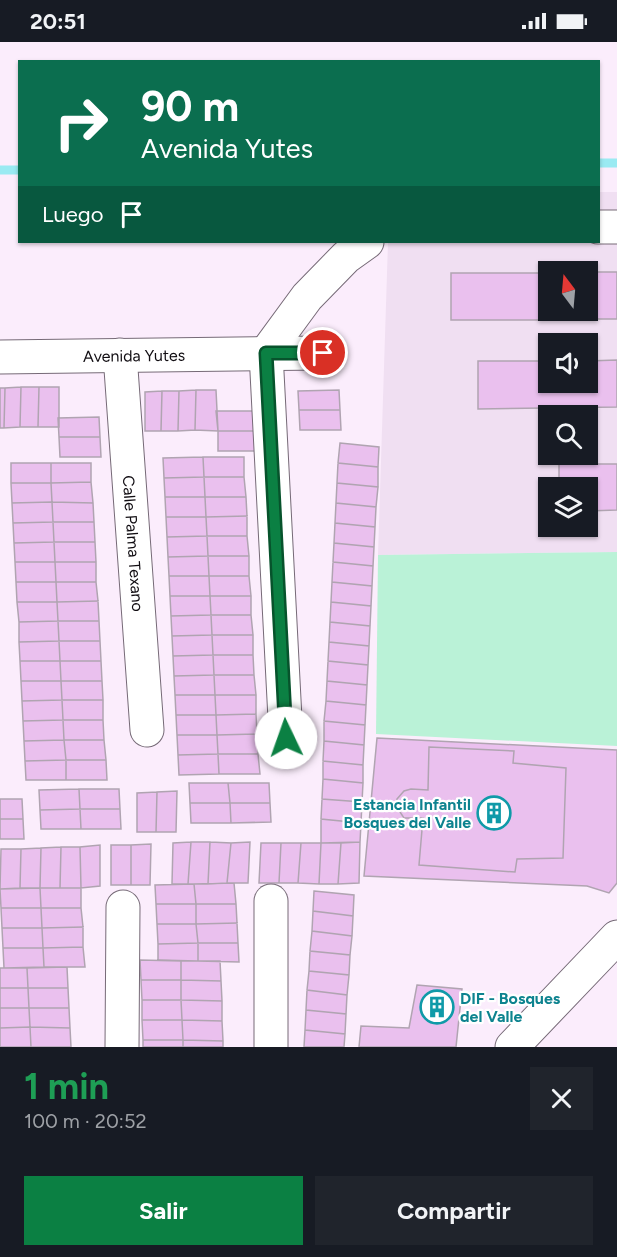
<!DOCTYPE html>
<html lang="es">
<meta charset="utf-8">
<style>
body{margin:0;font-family:Figtree,sans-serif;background:#20242c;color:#f1f3f6;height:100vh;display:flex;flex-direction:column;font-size:22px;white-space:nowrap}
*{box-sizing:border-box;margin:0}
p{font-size:20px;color:#9ea1a6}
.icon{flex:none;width:33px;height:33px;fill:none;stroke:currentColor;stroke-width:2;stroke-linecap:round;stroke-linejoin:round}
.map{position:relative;height:1005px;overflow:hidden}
.drawer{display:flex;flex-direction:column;background:#171b24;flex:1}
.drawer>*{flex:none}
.top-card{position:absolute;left:18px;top:18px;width:582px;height:183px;border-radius:0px;box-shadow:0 2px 4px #0004;background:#0b6e4f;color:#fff;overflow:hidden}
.needle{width:39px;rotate:344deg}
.fabs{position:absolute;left:538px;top:219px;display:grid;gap:12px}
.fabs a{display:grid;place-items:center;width:60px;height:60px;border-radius:0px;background:#171b24;box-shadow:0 2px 4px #0004;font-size:30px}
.pin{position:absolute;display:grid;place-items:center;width:51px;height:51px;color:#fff;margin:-26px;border:3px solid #fff;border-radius:50%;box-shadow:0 2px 6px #0007}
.me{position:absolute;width:66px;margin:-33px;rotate:357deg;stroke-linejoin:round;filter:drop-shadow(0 0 4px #0008)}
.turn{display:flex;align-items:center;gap:21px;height:126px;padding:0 24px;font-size:27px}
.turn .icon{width:78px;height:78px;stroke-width:2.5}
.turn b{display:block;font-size:42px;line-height:51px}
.then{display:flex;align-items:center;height:57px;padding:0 24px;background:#0003;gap:12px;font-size:22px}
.round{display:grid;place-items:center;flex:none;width:63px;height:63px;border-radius:0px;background:#20242c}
.head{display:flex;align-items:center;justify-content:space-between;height:102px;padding:0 24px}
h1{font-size:36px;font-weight:700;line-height:45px;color:#1e9e55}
.primary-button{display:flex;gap:12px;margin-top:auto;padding:12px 24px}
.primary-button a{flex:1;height:69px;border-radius:0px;background:#0b8043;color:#fff;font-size:24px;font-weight:700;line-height:69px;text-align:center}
.primary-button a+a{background:#20242c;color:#f1f3f6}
.status{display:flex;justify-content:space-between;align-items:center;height:42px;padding:0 30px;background:#171b24;direction:ltr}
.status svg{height:16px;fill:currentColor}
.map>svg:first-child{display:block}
.built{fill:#f0dff2;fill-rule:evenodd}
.green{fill:#baf2d7}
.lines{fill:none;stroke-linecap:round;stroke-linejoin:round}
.stream{stroke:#9aeaf2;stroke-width:9}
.building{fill:#eac0ee;stroke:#b0a4b1;stroke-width:1.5}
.minor-casing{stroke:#766a77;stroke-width:35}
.minor{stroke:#fff;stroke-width:33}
.route-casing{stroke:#07532c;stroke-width:15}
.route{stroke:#0b8043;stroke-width:10}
.labels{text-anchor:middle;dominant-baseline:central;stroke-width:4.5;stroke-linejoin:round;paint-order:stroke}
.street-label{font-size:16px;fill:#110d12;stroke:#fff}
.culture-label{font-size:16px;font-weight:bold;fill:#0d838f;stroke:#fff;text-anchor:end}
</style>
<div class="status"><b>20:51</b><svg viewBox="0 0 49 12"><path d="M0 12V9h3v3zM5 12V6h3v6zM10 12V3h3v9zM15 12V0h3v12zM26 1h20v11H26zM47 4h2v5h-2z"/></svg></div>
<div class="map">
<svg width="617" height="1005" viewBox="0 0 617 1005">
<rect width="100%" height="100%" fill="#fbedfc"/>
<path class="built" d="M599,150H617V510L378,513L388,200H598ZM549,230H588V268H549ZM549,302H588V340H549ZM549,374H588V412H549ZM549,446H588V484H549Z"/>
<path class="green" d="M617,510V704L376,692L378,513Z"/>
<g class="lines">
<path class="stream" d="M598,121H617
M0,128H20"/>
</g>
<path class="building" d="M543,230H549V268H588V230H617V277H545Z
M451,231H541L544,278H451Z
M617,318V365L478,367V319H549V340H588V319Z
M21,345H39L38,385H20Z
M21,345L20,385L4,386L5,346Z
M39,345H59V385H38Z
M0,346H5L4,386H0Z
M196,348H216L218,389L195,388Z
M196,348L195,388L178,389L179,349Z
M339,348L340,368H299L298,349Z
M162,349H179L178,389H161Z
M162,349L161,389H145V350Z
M299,368H340L341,388H300Z
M216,369H257L258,389H218Z
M99,375L100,395H59L58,376Z
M218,389H258V409H218Z
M59,395H100L101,415H60Z
M340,401L379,405L378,425L338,421Z
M203,415H244V435H204Z
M203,415L204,435L164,436L163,416Z
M11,421H51V441H11Z
M51,421H91V440L51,441Z
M338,421L378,425V445L337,441Z
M559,422H617V468L588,469V446H559Z
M204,435H244L246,455H205Z
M204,435L205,455H165L164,436Z
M91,440L93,461L52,460L51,441Z
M11,441H51L52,460L12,461Z
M337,441L378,445L376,465L336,461Z
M165,455H205L206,475H166Z
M205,455H246L247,474L206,475Z
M52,460L93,461L94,480H53Z
M52,460L53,480L13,481L12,461Z
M336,461L376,465L375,485L335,481Z
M247,474V494H207L206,475Z
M166,475H206L207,494L167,495Z
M53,480H94L95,500H54Z
M53,480L54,500L14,501L13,481Z
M335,481L375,485L374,505L334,501Z
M207,494H247L249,514H208Z
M207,494L208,514L168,515L167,495Z
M54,500H95L96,520H55Z
M54,500L55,520H15L14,501Z
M334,501L374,505L373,524L333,520Z
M208,514H249V534H209Z
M208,514L209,534H169L168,515Z
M15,520H55L56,540H16Z
M55,520H96V540H56Z
M333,520L373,524L372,544L332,540Z
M169,534H209L210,554H170Z
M209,534H249L251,554H210Z
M16,540H56L57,560H17Z
M56,540H96L98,559L57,560Z
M332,540L372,544L371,564L331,560Z
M170,554H210L211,573L171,574Z
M210,554H251V573H211Z
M98,559L99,579H58L57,560Z
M17,560H57L58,579L19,580Z
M331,560L371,564L370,584L330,580Z
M211,573H251L253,593H212Z
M211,573L212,593L172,594L171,574Z
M58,579H99L100,599H59Z
M58,579L59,599L19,600V580Z
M330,580L370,584L369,604L329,600Z
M212,593H253V613H213Z
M212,593L213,613L173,614L172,594Z
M59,599H100L101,619H60Z
M59,599L60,619H20L19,600Z
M329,600L369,604L368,623L328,619Z
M213,613H253L254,633H214Z
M213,613L214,633L174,634L173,614Z
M20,619H60L61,639H21Z
M60,619H101L102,639H61Z
M328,619L368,623L367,643L327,639Z
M214,633H254L256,653H215Z
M214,633L215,653H175L174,634Z
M21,639H61L62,658L22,659Z
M61,639H102L103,658H62Z
M327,639L367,643L366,663L326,659Z
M175,653H215L216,673H176Z
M215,653H256V672L216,673Z
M62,658H103V678H63Z
M62,658L63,678L23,679L22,659Z
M326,659L366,663L365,683L324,679Z
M256,672L257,692L217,693L216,673Z
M176,673H216L217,693H177Z
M63,678H103L104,698H64Z
M63,678L64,698L24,699L23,679Z
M324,679L365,683L364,703L324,699Z
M257,692L258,712H218L217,693Z
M177,693H217L218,712L178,713Z
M377,696L617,708V841L609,851L587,844L364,834Z
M64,698H104L106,718H66Z
M64,698L66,718L25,719L24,699Z
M324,699L364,703L363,723L323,719Z
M429,705L514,709L513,721L566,726L563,816L517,817L515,830L419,823L423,776H404L398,767L397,757L404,749L411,747L428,748Z
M218,712H258L260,732H219Z
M218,712L219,732L179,733L178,713Z
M66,718H106L107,738H66Z
M66,718V738H26L25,719Z
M323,719L363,723V741L323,737Z
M323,737L363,741L362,760L322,757Z
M189,741H228L230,761H190Z
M228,741H269L270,761H230Z
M79,747L80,767L40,768L39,748Z
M79,747H119L120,767H80Z
M177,749L176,790H156L157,750Z
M157,750L156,790H137V751Z
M0,757H22L23,777H0Z
M322,757L362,760L361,781L321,777Z
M190,761H230L231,781H191Z
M230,761H270L271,780L231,781Z
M80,767H120L121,787H81Z
M80,767L81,787H41L40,768Z
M0,777H23L24,797H0Z
M321,777L361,781L360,800L321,801Z
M191,800L188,842H172L173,801Z
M191,800H210L208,842H188Z
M210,800L231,801L227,841L208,842Z
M250,800L248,841H227L231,801Z
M360,800L359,841L338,842L341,801Z
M261,801H281L279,841H259Z
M281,801H301L298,841H279Z
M301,801H321L319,842L298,841Z
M321,801H341L338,842H319Z
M151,802L150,843H131V803Z
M100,803V844L81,846L80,805Z
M111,803H131V843H111Z
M61,805L60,846H40L41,806Z
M61,805H80L81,846H60Z
M41,806L40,846H20L21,807Z
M1,807H21L20,846L0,847Z
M234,841L236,862H196L194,842Z
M194,842L196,862H156L155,843Z
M40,846H81V866H41Z
M40,846L41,866H1L0,847Z
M314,849L354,853L353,874L313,869Z
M156,862H196V882H157Z
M196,862H236L237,881L196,882Z
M1,866H41L42,886H2Z
M41,866H81L83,885L42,886Z
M313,869L353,874L352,894L312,889Z
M237,881L238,901H198L196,882Z
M157,882H196L198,901L158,902Z
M83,885V905L43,906L42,886Z
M2,886H42L43,906H3Z
M312,889L352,894L350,913L310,909Z
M198,901H238L239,920L198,919Z
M198,901V919L158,918V902Z
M83,905L85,925H44L43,906Z
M3,906H43L44,925L4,926Z
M310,909L350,913L349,933L309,929Z
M140,918L181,919V938H141Z
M181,919H220L221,939L181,938Z
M67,925L68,946H28L27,926Z
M0,926H27L28,946H0Z
M309,929L349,933L347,953L307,948Z
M141,938H181V958H142Z
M181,938L221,939L222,959L181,958Z
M417,943L462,947L456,1005H359L361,984L409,986Z
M0,946H28L29,966H0Z
M28,946H68L69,966H29Z
M307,948L347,953L346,972L306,968Z
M142,958H181L182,978H142Z
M181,958L222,959V979L182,978Z
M0,966H29L30,985L0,986Z
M29,966H69L70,986L30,985Z
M306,968L346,972L345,992L305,988Z
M142,978H182L183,998H143Z
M182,978L222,979L223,999L183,998Z
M30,985L31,1005H0V986Z
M30,985L70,986L71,1005H31Z
M305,988L345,992L344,1005H304Z
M143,998H183V1005H143Z
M183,998L223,999V1005H183Z"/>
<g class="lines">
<g class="minor-casing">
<g id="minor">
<path d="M598,185H617"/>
<path id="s1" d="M120,313L147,688"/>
<path id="s2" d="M0,315L323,311"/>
<path d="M286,696L266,311L307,255L346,215L367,200"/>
<path d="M271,859V1005"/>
<path d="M122,1005L123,865"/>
<path d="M512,1005L617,895"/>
</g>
</g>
<use href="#minor" class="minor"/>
</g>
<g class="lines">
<g class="route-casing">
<path id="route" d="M286,696L266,311H323"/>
</g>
<use href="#route" class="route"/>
</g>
<defs>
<g id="building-ring" transform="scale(1.725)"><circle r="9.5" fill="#fff" stroke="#0f9aa8" stroke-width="1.5"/><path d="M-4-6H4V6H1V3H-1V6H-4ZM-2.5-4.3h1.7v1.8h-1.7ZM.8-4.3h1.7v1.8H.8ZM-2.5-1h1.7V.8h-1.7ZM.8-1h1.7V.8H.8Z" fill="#0f9aa8"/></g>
</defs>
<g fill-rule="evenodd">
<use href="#building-ring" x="494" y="771"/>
<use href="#building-ring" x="437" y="965"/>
</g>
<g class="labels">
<g class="street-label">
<text stroke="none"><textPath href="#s2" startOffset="134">Avenida Yutes</textPath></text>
<text stroke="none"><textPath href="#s1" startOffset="189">Calle Palma Texano</textPath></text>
</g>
<g class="culture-label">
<text x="471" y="762">Estancia Infantil<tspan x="471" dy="18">Bosques del Valle</tspan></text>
<text x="460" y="956" text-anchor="start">DIF - Bosques<tspan x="460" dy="18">del Valle</tspan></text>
</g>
</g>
</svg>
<div class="fabs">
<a><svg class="needle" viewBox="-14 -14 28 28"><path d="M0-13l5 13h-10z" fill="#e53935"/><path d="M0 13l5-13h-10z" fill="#9ea1a6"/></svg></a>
<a><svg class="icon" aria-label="sound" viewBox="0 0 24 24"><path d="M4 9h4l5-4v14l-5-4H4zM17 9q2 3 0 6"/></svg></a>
<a><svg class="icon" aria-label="search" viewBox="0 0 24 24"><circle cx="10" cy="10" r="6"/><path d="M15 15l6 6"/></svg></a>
<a><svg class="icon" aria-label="layers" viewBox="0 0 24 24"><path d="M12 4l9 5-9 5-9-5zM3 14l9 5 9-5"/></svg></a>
</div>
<div class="pin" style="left:323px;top:311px;background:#d93025"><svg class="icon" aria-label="arrive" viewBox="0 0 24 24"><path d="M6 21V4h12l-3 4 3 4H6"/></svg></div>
<svg class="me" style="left:286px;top:696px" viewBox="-20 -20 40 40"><circle r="19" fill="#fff"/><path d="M0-13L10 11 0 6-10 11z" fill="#0b8043"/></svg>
<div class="top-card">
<div class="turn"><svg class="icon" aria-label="right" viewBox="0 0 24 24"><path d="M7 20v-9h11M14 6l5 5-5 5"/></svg><div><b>90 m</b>Avenida Yutes</div></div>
<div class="then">Luego<svg class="icon" aria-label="arrive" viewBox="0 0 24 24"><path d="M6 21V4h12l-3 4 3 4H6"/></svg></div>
</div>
</div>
<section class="drawer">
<div class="head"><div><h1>1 min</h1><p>100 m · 20:52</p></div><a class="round"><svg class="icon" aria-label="close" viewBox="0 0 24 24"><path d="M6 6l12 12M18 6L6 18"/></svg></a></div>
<div class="primary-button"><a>Salir</a><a>Compartir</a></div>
</section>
